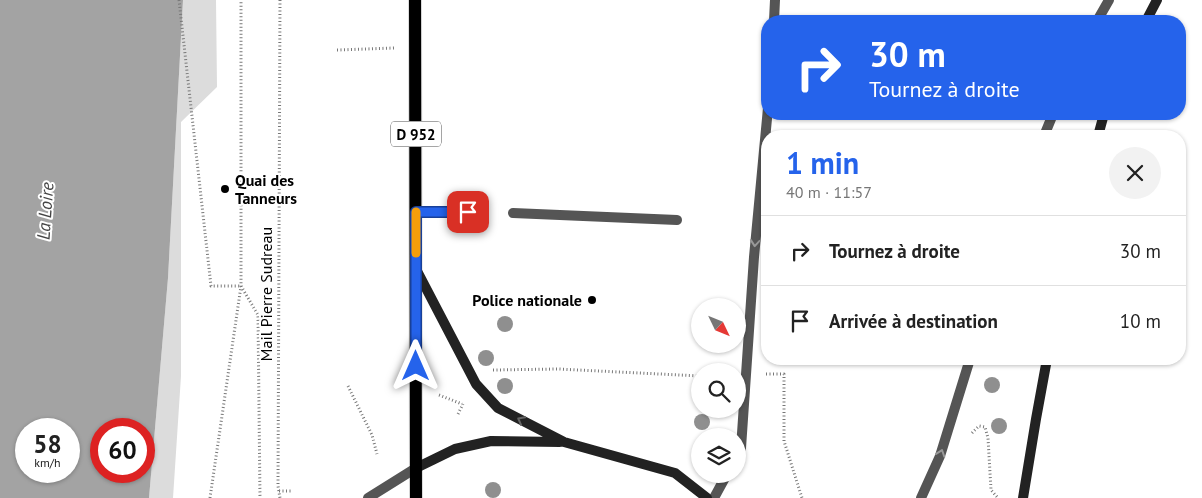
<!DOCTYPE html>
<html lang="fr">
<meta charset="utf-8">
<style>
body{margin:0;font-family:"PT Sans",sans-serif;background:#f2f2f2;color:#222;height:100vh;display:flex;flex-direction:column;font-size:19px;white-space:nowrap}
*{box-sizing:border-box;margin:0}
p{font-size:16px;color:#767676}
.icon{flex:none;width:28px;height:28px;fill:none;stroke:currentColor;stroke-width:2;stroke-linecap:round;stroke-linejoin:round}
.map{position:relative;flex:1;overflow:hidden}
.panel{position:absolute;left:761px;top:130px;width:425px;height:235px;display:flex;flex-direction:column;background:#fff;border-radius:20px;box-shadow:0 1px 4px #0004}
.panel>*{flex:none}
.banner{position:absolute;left:761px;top:15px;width:425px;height:105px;border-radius:20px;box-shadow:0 1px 4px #0004;background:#2563eb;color:#fff;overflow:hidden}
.needle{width:32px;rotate:133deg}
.fabs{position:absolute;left:691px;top:298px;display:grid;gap:10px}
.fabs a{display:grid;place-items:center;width:55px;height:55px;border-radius:50%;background:#fff;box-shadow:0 1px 4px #0004;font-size:25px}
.speed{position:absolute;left:15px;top:418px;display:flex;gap:10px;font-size:25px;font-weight:700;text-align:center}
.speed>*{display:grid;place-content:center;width:65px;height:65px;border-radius:50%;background:#fff;box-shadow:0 1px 4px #0004;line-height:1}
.speed small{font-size:12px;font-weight:400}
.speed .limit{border:8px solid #d22;background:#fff;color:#111}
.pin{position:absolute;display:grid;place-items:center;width:42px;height:42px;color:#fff;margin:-21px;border-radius:10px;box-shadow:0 2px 8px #0006}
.me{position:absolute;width:55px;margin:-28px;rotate:0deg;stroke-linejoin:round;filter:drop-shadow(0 0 4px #0008)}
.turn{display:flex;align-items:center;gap:18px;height:105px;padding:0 25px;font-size:22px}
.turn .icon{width:65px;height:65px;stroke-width:2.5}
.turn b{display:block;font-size:35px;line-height:42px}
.round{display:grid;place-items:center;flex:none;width:52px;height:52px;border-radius:26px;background:#f2f2f2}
.head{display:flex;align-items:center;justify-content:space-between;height:85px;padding:0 25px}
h1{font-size:30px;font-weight:600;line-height:38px;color:#2563eb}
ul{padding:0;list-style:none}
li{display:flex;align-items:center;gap:15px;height:70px;padding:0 25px;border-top:1px solid #e0e0e0}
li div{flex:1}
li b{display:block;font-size:19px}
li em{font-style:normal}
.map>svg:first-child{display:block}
.green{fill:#dcdcdc}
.water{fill:#a3a3a3;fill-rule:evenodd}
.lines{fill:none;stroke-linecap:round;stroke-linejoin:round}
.primary-casing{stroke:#dbdbdb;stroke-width:14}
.path{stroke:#777;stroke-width:3;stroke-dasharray:1 2.5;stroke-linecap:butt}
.lane{stroke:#555;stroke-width:10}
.street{stroke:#555;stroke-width:10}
.secondary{stroke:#222;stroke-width:10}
.primary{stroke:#000;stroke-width:12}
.tree{fill:#8f8f8f}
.oneway{stroke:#999}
.oneway2{stroke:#646464}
.route-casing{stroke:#184099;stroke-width:12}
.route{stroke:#2563eb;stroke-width:9}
.slow{stroke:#f59e0b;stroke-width:9}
.poi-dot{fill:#000;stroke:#fff;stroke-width:2}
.labels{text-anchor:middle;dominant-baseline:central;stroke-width:4;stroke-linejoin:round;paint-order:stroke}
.shield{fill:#fff;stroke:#4c4c4c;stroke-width:1}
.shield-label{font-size:15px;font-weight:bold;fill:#000}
.poi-label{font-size:16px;font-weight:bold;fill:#000;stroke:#fff;text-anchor:start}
.street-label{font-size:16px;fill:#000;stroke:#fff}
.water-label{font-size:18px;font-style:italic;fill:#444;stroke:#fff}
</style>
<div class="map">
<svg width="1202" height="498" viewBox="0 0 1202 498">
<rect width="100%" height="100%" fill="#fff"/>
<path class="green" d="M183,0H216L217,87L181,122V376L173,498H149L168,278Z"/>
<path class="water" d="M0,0H183L168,278L149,498H0ZM26,429H69V471H26ZM101,429H144V471H101Z"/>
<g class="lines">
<g class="primary-casing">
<path id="primary" d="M415,0L416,498"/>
</g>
<path class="path" d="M179,0L211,286H241
M280,0L278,486L280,498
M337,50L394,48
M241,286L258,315L260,498
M493,370L558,369L700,376
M766,374H784V441L802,498
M348,386L372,435L377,454
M439,395L462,404
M458,414L463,404
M972,433L979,426L985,427L988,438L991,490L998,498
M279,491H291
M210,498L241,286V0"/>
<path class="lane" d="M416,212H476
M513,213L677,220"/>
<path class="street" d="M774,21L775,0
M1097,21L1109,0
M1044,136L1053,114
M738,454L741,448L754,257L768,108
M368,498L416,468
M714,498L727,474
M921,498L940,456L970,359"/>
<path class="secondary" d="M1146,21L1157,0
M1098,136L1104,114
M416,269L476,384L498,408L564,442L675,473L707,498
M416,468L455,449L491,441L560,442
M1023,498L1036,419L1047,359"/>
<use href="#primary" class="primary"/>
</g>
<g class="tree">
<circle cx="505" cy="324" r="8"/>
<circle cx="486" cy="358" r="8"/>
<circle cx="992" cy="385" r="8"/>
<circle cx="505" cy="386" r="8"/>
<circle cx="702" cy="422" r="8"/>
<circle cx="999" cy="426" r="8"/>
<circle cx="493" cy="490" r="8"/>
</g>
<defs><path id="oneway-chevron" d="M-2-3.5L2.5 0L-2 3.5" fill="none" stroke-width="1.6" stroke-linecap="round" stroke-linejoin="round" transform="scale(1.25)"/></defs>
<g class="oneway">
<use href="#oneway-chevron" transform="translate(755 243) rotate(95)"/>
<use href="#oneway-chevron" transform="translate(941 453) rotate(-71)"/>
</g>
<use class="oneway2" href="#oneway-chevron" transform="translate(521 420) rotate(-152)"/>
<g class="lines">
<g class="route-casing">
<path id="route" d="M416,366V212H468"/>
</g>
<use href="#route" class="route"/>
<path class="slow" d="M416,253V212"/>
</g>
<g class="poi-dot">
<circle cx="225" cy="189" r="5"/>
<circle cx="592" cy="300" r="5"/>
</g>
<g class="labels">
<rect class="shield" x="391" y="121.5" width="50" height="25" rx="4"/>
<g class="shield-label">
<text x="416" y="134">D 952</text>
</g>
<g class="poi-label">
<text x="235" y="180">Quai des<tspan x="235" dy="18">Tanneurs</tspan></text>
<text x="582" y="300" text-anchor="end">Police nationale</text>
</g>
<g class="street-label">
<text transform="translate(266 294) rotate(-90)">Mail Pierre Sudreau</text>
</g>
<g class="water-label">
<text transform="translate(45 211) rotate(-86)">La Loire</text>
</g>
</g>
</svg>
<div class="fabs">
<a><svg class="needle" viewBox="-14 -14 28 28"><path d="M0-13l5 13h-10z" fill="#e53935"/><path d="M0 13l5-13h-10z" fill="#767676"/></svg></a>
<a><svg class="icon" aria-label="search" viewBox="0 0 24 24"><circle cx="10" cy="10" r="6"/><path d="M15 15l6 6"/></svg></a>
<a><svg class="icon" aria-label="layers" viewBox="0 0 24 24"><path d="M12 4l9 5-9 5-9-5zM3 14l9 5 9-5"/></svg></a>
</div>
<div class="speed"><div>58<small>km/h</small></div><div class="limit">60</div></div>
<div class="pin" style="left:468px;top:212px;background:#d93025"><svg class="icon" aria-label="arrive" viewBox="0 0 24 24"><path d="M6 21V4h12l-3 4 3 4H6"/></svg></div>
<svg class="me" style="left:416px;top:366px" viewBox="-20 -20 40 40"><path d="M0-17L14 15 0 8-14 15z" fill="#2563eb" stroke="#fff" stroke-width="4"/></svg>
<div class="banner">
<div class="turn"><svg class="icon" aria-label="right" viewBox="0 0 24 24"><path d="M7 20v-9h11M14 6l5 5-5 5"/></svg><div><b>30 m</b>Tournez à droite</div></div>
</div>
<section class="panel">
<div class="head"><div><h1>1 min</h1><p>40 m · 11:57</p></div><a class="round"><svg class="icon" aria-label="close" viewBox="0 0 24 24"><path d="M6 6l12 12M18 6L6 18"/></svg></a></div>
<ul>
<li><svg class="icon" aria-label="right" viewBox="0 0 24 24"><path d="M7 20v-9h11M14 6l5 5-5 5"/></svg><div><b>Tournez à droite</b></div><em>30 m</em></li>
<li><svg class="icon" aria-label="arrive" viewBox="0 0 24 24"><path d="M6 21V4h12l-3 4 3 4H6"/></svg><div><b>Arrivée à destination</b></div><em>10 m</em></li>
</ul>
</section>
</div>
